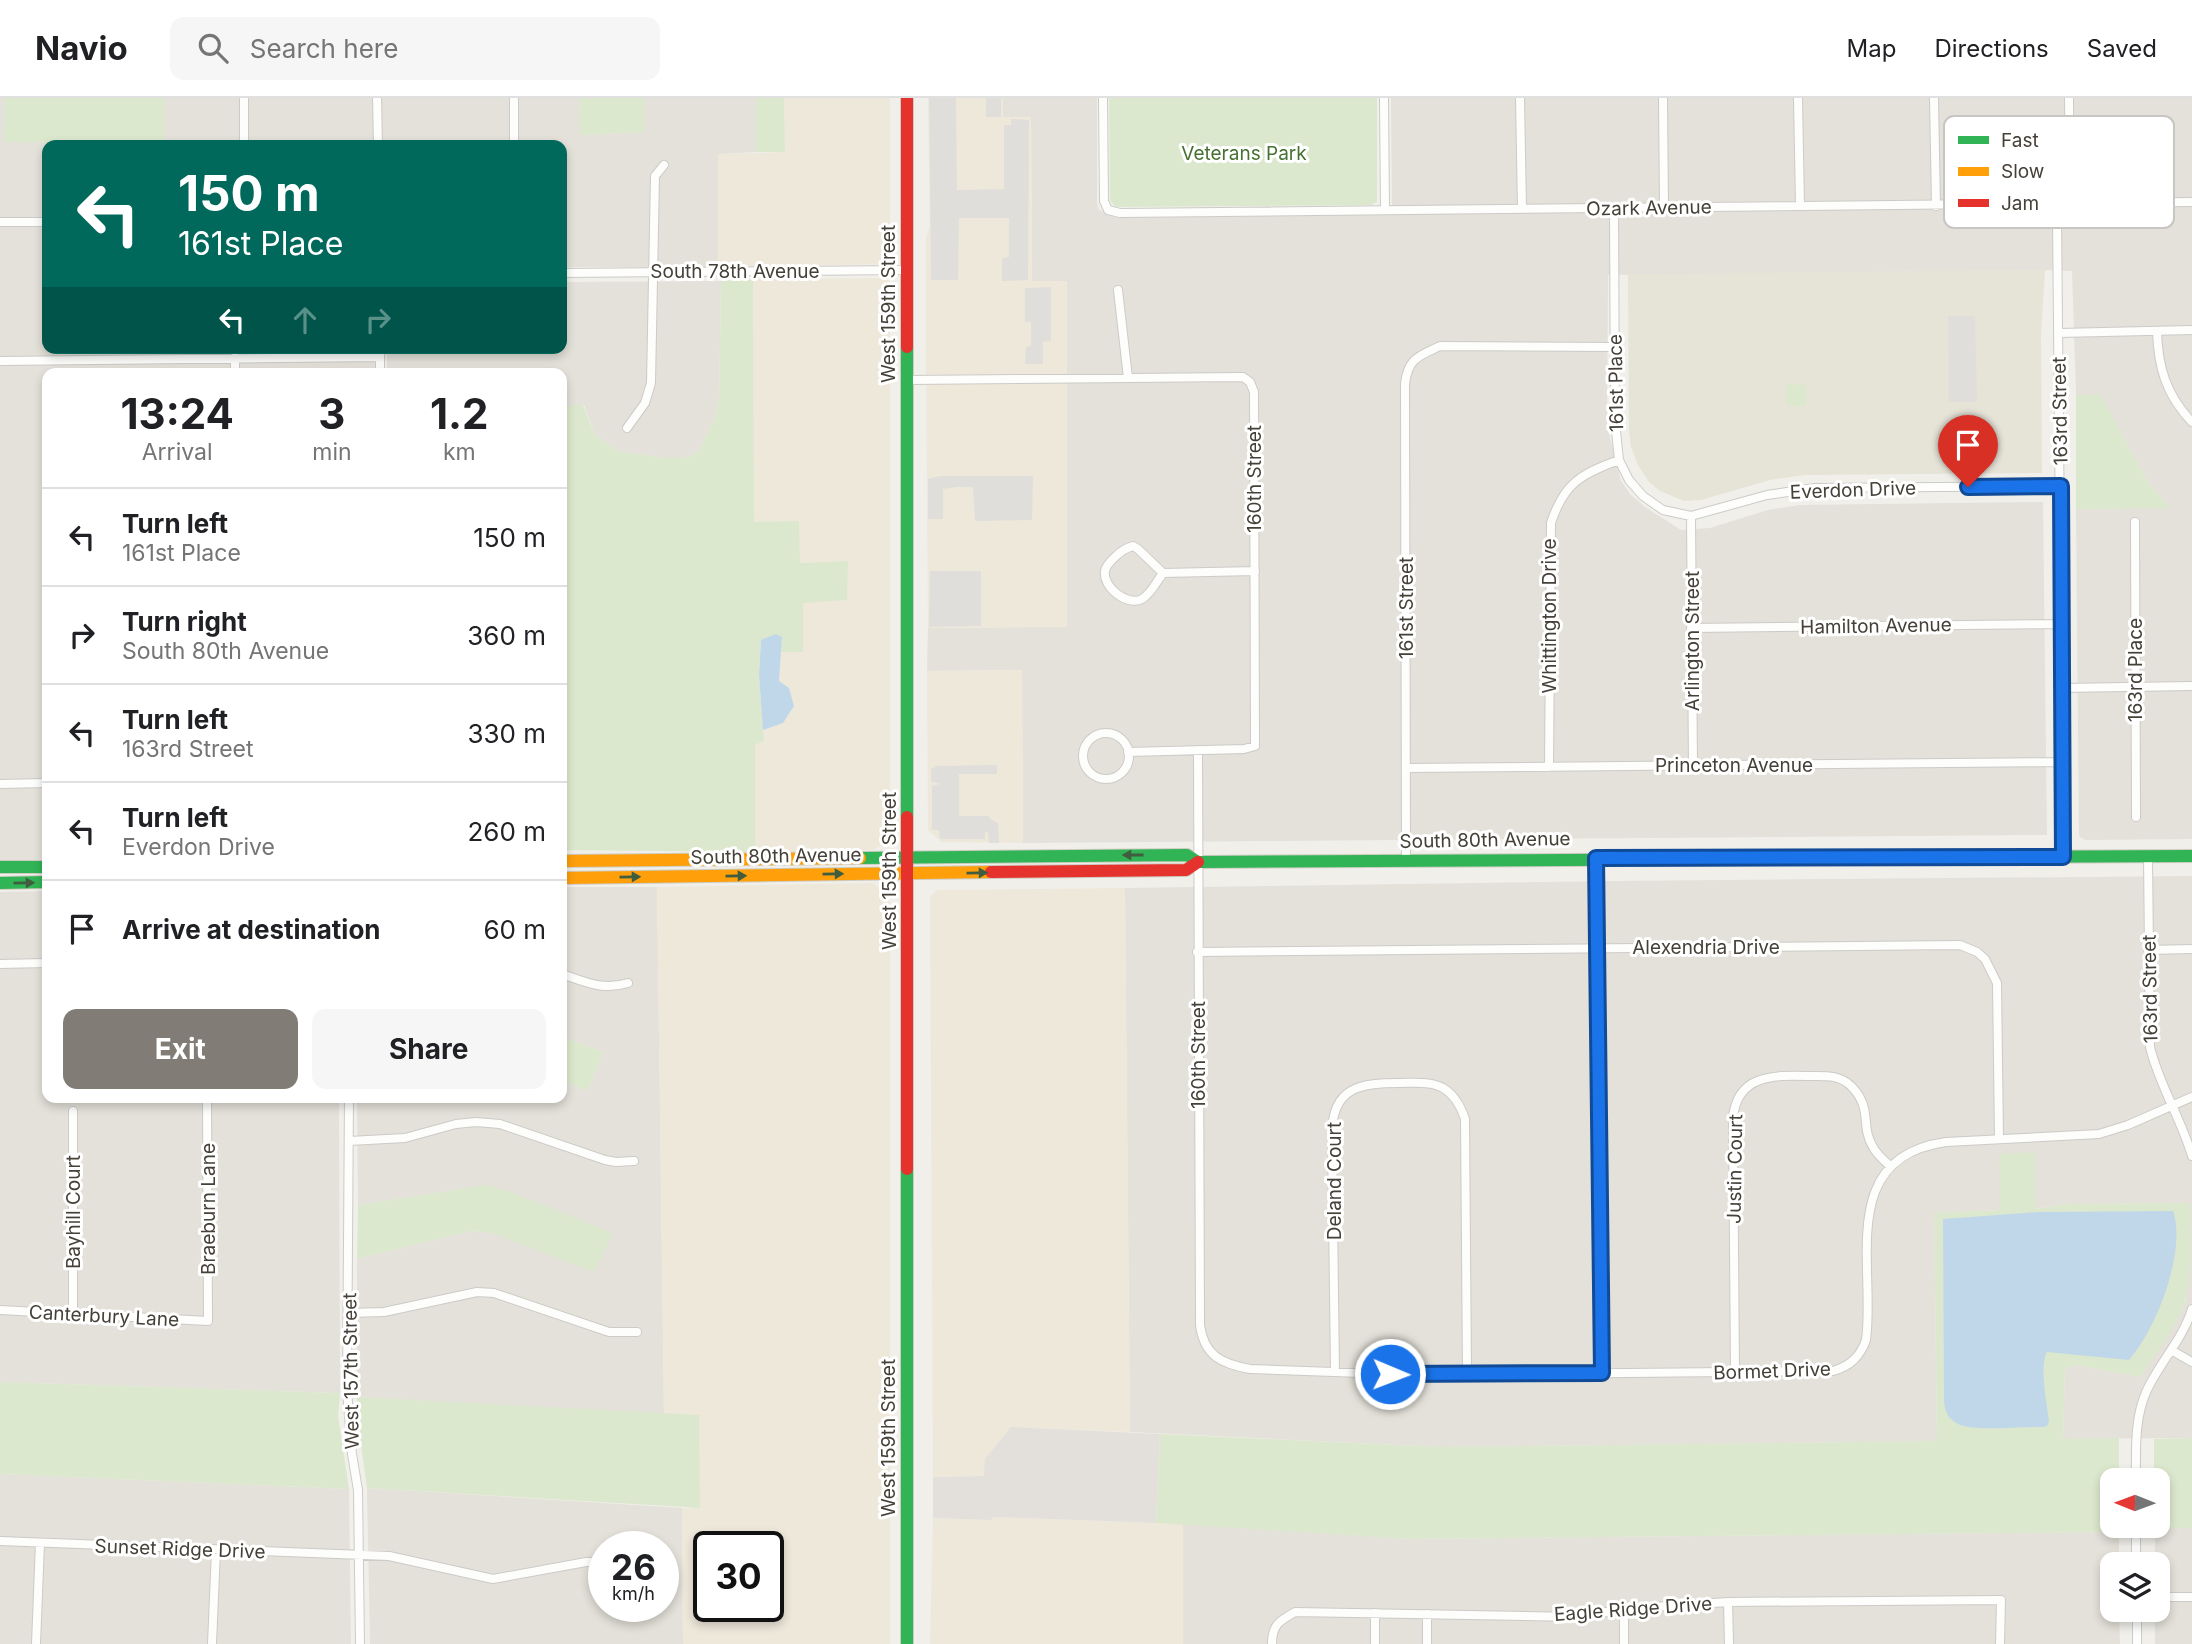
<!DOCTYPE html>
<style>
body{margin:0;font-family:Inter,sans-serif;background:#f6f6f6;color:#202124;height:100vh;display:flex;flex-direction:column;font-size:26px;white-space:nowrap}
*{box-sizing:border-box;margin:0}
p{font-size:23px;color:#757577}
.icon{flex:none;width:38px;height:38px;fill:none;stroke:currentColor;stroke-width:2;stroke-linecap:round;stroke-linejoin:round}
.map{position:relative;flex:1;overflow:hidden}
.details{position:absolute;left:42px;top:270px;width:525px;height:735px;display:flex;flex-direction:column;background:#fff;border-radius:14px;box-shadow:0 4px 10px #0003}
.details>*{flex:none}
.banner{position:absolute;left:42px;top:42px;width:525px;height:214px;border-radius:14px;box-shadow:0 4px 10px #0003;background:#00695c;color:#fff;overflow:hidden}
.needle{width:46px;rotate:271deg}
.buttons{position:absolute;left:2100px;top:1370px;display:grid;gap:14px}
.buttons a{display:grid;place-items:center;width:70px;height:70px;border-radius:14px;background:#fff;box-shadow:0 4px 10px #0003;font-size:35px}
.speed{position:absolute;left:588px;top:1433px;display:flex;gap:14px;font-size:35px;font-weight:700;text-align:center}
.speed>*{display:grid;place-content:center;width:91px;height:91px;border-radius:50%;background:#fff;box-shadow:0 4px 10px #0003;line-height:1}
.speed small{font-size:18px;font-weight:400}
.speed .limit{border:4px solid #111;border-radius:10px;background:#fff;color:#111}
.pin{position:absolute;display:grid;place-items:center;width:60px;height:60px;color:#fff;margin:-72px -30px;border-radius:50% 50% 50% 0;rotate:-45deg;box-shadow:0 0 7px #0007}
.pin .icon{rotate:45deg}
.me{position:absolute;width:77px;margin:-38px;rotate:91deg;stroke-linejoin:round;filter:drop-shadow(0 0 5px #0008)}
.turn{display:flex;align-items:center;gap:24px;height:147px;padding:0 21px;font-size:32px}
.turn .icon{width:91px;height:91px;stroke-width:2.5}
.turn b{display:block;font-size:49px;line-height:60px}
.lanes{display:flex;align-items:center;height:66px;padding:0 21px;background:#0003;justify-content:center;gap:35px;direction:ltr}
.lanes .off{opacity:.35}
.eta{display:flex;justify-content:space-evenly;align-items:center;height:119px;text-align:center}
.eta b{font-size:42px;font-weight:700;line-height:49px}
.cta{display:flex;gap:14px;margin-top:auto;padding:14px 21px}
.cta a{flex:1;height:80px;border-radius:14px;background:#817d76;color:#fff;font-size:28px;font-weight:700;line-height:80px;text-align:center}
.cta a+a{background:#f6f6f6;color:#202124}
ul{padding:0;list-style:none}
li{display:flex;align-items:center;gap:21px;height:98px;padding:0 21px;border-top:2px solid #e0e0e0}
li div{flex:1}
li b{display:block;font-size:26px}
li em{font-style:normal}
header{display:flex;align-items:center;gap:42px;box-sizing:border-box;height:98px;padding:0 35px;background:#fff;border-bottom:2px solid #e0e0e0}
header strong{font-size:33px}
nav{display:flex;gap:38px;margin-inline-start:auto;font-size:24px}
.search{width:490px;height:63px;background:#f6f6f6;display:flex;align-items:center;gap:18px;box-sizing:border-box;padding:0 24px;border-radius:14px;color:#757577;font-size:26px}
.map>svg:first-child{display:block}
.residential{fill:#e3e1d9;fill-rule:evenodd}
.commercial{fill:#eee8db;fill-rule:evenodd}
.industrial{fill:#e3e0dc}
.education{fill:#e6e3d7}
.green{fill:#dce8cd}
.parking{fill:#dfdeda}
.water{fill:#c0d7e9}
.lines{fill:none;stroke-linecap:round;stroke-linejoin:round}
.street-casing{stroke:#cccbc7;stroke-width:10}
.fast-casing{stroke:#ceccc2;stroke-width:14}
.slow-casing{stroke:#ceccc2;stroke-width:14}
.jam-casing{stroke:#ceccc2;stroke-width:14}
.street{stroke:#fdfdfc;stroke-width:8}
.fast{stroke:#30b455;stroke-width:12}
.slow{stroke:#ff9f0a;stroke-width:12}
.jam{stroke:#e5322d;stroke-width:12}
.oneway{fill:#405d3f}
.route-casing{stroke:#114b97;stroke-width:18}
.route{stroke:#1a73e8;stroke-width:12}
.labels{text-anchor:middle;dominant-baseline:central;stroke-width:6;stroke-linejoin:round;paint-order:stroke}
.park-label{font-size:19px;fill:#467131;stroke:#fff}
.street-label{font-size:19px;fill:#454038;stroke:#fff}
.key{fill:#fff;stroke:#c7c6c3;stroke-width:2}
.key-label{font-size:19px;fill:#454038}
</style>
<header>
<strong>Navio</strong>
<div class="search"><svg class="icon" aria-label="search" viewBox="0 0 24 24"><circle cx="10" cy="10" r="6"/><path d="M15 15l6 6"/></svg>Search here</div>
<nav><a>Map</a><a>Directions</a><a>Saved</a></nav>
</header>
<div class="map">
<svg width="2192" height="1546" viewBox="0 0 2192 1546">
<rect width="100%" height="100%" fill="#f0efea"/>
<path class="residential" d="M0,0H579L581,37L644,34V0H756V54L718,56V169H562V47H47V250H374L375,275H47V762L0,763Z
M1003,0H1097V105L1099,112L1119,120L1392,116L1391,0H2192V741L2086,742L2081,740L2079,737L2076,411L2169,409L2148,384L2100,297H2076L2072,173L2045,172L1608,177L1607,328L1621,383L1630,396L1645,409L1681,432L1710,430L1768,412L1799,407L2043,404L2047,737L1023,745L1022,572L927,573L928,530L1067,529L1066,183L1032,184L1031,19H1003Z
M721,183L719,302L715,319L699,353L686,360H666L617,353L595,336L584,307H562V275H387V250H562V184Z
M2192,778V1340L2063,1341L2065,1271L2077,1267L2140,1279L2178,1219L2186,1202L2189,1105L2066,1106L2035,1111V1055L2000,1112L1934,1115L1937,1343L1440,1349L1130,1334L1125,790L1613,783Z
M562,789H657L664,1317L357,1299V1161L472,1133L493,1135L468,1090L358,1107L357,999H562V983L588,993L603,954L562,939Z
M47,793V999H339L340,1295L0,1284V794Z
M0,1376L349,1391L351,1546H0Z
M367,1390L682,1410L683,1546H370ZM604,1449H663V1508H604Z
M1183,1426L1410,1441L2119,1434V1466H2112V1512H2119L2120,1546H1183Z
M2155,1430H2192V1546H2155V1512H2158V1466H2155Z"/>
<path class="commercial" d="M784,0H890V166L718,169V56L785,54Z
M928,0H1003V19H1031L1032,183H1067V529L928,530L926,267V139L930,128Z
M890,180V731L885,745L873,752L755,754V647L764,643L763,632L783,625L779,584L781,554H803V505L847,463L800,465L754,424L753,181Z
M1022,572L1023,745L941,744L928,732L927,573Z
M873,785L884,793L890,805V1546H683L682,1410H699V1317H664L657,789ZM709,1449H768V1508H709Z
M1125,790L1130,1334L1011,1329L984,1378L933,1379L930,799L937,792Z
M993,1419L1183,1426V1546H930L933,1420L992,1422Z"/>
<path class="industrial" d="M1011,1329L1160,1336L1156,1425L993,1419L992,1422L933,1420V1379L984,1378L985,1361Z"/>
<path class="education" d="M2045,172L2041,236L2042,375L1805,377L1770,382L1701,402L1684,403L1660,393L1649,384L1638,367L1631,349L1629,333L1628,176Z"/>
<path class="green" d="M5,0H164V45L4,44Z
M579,0H644V34L580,37Z
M756,0H784L785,54H756Z
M1109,0H1377V104L1371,107L1115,109L1110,102Z
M753,181L754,424L799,423L800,465L848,463L847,502L803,505V554H781L782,539L761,542L759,577L764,643L755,647V754L562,752V307H583L595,336L617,353L666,360H686L699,353L715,319L719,302L721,183Z
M1787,286L1806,287V306L1804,308L1786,307Z
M2100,296L2148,384L2170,410L2076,411V297Z
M562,939L603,954L588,993L562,983Z
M2035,1054L2036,1111L2066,1106L2190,1105C2190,1132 2192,1179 2185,1203C2176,1231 2156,1255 2140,1279L2077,1267L2065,1271L2063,1341L2119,1340V1382H2112V1428H2119V1434L1410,1441L1156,1425L1160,1336L1440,1349L1937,1343L1934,1115L2000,1112L1999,1056Z
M486,1087L508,1093L613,1135L594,1174L493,1135L472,1133L357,1161L358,1107Z
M0,1284L340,1295L338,1318L349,1391L0,1376Z
M357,1299L699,1317L700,1410L367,1390L357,1318Z
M2192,1340V1430H2155V1428H2158V1382H2154V1341Z"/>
<path class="parking" d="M929,0H956L957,92L1004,91V27H1011V21L1029,22L1028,182L1002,183V160L1009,159V120H959L958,182H931Z
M986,0H1001V19H986Z
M1051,189V243L1043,244V266H1025L1026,249L1031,248V224H1025V190Z
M1948,218H1975L1977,304H1949Z
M940,378H1033L1032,422L975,423L973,389H957L943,391V421H928V381Z
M930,473H981V528L929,529Z
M997,667V676H959V718H989L990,721L998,725L999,745H989L988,734H985V741H940L939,732H932V688L940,686L931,683V671L937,668Z"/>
<path class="water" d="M776,536L782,539L779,583L789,590L794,608L783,625L763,632L759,577L761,542Z
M2173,1113C2187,1153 2156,1232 2129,1262L2047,1254C2039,1268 2047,1306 2049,1323L2048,1327L2044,1329C2024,1328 1973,1334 1958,1326C1948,1321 1945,1314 1944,1303L1943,1121L2039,1114Z"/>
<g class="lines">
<g class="street-casing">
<path id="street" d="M244,0V47
M377,0L378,47
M514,0V47
M1103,0L1104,103L1108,112L1120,115L2192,104
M1384,0L1385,112
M1520,0L1522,111
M1663,0L1664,109
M1798,0L1800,108
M1934,0L1936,108
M1614,111L1615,323L1619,362L1629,382L1643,398L1663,412L1691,418L1767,397L1815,390L2061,388
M0,124H47
M562,175L907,172
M1118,192L1128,280
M2157,233C2158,269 2166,297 2192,324
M2059,235L2192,232
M235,259V275
M0,263L380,259
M380,275V250
M908,282L1243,279L1250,284L1254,294L1255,648L1244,651L1128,654
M627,330L645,305L651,285L655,78L664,67
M1691,418L1693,668
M2135,424L2136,719
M1163,475C1157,483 1151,496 1142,501C1128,509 1102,489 1105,473C1106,467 1111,463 1115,459C1120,454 1125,450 1133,448L1138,451L1163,475L1255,473
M1691,530L2061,526
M2061,590L2192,588
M1083 658a23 23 0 1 1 46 0a23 23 0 1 1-46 0Z
M1198,652L1200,1227C1204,1258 1222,1266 1250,1271L1418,1277L1833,1273C1850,1268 1860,1259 1866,1242C1876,1169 1836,1059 1946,1044L2099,1036L2128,1027L2192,999
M1549,669L1551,425C1564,385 1581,376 1619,362
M1406,670L2062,664
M0,686L47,685
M2148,758L2150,949C2159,987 2181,1020 2192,1058
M2063,759L2057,119L2070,105L2069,0
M1596,760L1602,1275
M1406,762L1405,286C1408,260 1419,258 1440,248L1615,249
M2148,852L2192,851
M1197,854L1960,847L1977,854L1985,861L1997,885L1999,1041
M0,866L47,865
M562,876C585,884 603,893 628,885
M349,999L347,1292L352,1356L358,1392L360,1546
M349,1043L405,1040L456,1026L476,1024L500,1026L605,1062L616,1064L634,1063
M0,1212L208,1223L207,999
M348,1215L384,1214L477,1194L494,1195L609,1234H637
M73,1216V1013
M2171,1252L2192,1264
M1335,1274L1332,1036C1332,988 1362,985 1400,985C1414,985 1431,983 1443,990C1455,997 1461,1009 1465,1021L1467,1277
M1735,1275L1733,1020C1737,977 1773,977 1807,978C1824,978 1840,976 1852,989C1873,1011 1860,1028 1873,1049C1877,1057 1885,1063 1891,1069
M2136,1382C2136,1352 2134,1320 2147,1292C2160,1264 2183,1241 2192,1211
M2136,1428V1466
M0,1443L389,1458L493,1481L586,1464H604
M2158,1499H2192
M1728,1504L1729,1546
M2137,1512V1546
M1375,1515V1546
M1427,1516V1546
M36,1546L40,1445
M212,1546L216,1452
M1272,1546C1272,1527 1279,1523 1295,1514L1577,1519L1624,1511L1728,1504L2001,1502L2000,1546
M1624,1546V1511"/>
</g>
<g class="fast-casing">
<path id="fast" d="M907,249V719
M1972,759L2192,758
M860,760L1187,757L1198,764L1737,761
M0,769H47
M0,785L47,784
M907,1071V1546"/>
</g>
<g class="slow-casing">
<path id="slow" d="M1737,761L1972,759
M562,763L860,760
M562,780L991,774"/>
</g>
<g class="jam-casing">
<path id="jam" d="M907,0V249
M907,719V1071
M991,774L1186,772L1198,764"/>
</g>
<use href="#street" class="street"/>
<use href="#fast" class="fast"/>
<use href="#slow" class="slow"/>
<use href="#jam" class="jam"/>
</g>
<defs><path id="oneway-solid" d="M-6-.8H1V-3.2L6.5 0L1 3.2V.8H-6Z" transform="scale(1.75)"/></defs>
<g class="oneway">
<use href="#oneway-solid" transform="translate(1133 757) rotate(180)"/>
<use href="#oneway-solid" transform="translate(977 775) rotate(-1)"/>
<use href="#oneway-solid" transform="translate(833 776) rotate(-1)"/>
<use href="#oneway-solid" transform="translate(736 778) rotate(-1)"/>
<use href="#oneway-solid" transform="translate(630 779) rotate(-1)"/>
<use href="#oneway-solid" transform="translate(24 785) rotate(-1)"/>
</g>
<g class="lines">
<g class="route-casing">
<path id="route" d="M1390,1276L1602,1275L1596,760L2063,759L2061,388L1968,389"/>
</g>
<use href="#route" class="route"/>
</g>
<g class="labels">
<g class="park-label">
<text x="1244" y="55">Veterans Park</text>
</g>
<g class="street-label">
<text transform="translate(1649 110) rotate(-1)">Ozark Avenue</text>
<text x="735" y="173">South 78th Avenue</text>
<text transform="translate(888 206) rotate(-90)">West 159th Street</text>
<text transform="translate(1616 285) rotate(-91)">161st Place</text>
<text transform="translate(2060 313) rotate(-91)">163rd Street</text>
<text transform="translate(1254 381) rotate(-90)">160th Street</text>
<text transform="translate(1853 392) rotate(-2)">Everdon Drive</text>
<text transform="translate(1406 510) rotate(-90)">161st Street</text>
<text transform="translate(1549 518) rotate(-90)">Whittington Drive</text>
<text transform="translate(1876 528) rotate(-1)">Hamilton Avenue</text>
<text transform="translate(1692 543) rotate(-90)">Arlington Street</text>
<text transform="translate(2135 572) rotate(-90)">163rd Place</text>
<text x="1734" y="667">Princeton Avenue</text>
<text transform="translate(1485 742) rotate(-1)">South 80th Avenue</text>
<text transform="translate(776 758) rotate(-1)">South 80th Avenue</text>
<text transform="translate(889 773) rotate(-90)">West 159th Street</text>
<text x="1706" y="849">Alexendria Drive</text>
<text transform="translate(2150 891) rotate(-91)">163rd Street</text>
<text transform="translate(1198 957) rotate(-90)">160th Street</text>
<text transform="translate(1735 1071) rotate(-89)">Justin Court</text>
<text transform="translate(1334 1083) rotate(-90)">Deland Court</text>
<text transform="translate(208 1111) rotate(-90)">Braeburn Lane</text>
<text transform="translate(73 1114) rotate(-90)">Bayhill Court</text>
<text transform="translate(104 1218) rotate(3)">Canterbury Lane</text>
<text transform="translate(351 1273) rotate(-91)">West 157th Street</text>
<text transform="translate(1772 1273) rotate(-2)">Bormet Drive</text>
<text transform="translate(888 1340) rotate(-90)">West 159th Street</text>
<text transform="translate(180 1451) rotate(2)">Sunset Ridge Drive</text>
<text transform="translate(1633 1511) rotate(-4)">Eagle Ridge Drive</text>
</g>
</g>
<rect x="1944" y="18" width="230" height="112" rx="10" class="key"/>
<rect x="1958" y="38" width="31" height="8" fill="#30b455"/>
<rect x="1958" y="69" width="31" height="9" fill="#ff9f0a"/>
<rect x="1958" y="101" width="31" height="8" fill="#e5322d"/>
<g class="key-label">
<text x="2001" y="49">Fast</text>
<text x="2001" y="80">Slow</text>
<text x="2001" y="112">Jam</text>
</g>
</svg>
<div class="buttons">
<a><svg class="needle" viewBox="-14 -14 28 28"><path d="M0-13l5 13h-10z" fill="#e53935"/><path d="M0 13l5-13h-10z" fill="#757577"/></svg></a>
<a><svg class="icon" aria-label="layers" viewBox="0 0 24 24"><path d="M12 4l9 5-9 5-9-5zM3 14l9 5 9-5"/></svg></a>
</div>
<div class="speed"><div>26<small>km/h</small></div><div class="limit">30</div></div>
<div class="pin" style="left:1968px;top:389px;background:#d93025"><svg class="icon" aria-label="arrive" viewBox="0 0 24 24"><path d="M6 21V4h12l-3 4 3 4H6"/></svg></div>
<svg class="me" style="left:1390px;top:1276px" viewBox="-20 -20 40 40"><circle r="17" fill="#1a73e8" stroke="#fff" stroke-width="3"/><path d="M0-11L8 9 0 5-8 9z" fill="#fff"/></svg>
<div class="banner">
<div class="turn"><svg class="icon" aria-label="left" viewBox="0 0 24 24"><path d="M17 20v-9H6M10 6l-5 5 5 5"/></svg><div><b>150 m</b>161st Place</div></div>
<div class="lanes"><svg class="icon" aria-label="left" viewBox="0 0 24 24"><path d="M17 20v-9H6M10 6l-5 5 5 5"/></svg><svg class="icon off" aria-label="ahead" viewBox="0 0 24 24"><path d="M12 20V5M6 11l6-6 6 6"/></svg><svg class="icon off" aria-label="right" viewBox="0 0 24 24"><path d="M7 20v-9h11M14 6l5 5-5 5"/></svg></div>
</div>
<section class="details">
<div class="eta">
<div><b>13:24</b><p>Arrival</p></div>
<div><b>3</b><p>min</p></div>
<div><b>1.2</b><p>km</p></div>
</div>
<ul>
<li><svg class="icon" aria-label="left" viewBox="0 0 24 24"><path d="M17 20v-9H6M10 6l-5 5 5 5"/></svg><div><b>Turn left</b><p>161st Place</p></div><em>150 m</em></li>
<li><svg class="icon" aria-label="right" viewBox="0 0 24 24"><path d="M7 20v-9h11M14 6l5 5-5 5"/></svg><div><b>Turn right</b><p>South 80th Avenue</p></div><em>360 m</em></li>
<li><svg class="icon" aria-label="left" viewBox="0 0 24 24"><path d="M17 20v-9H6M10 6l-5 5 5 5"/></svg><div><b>Turn left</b><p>163rd Street</p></div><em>330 m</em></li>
<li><svg class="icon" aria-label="left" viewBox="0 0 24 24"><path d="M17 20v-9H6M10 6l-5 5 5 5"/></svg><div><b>Turn left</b><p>Everdon Drive</p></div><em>260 m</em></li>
<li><svg class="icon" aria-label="arrive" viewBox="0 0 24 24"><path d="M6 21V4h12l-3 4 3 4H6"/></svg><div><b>Arrive at destination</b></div><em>60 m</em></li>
</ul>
<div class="cta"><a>Exit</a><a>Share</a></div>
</section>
</div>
